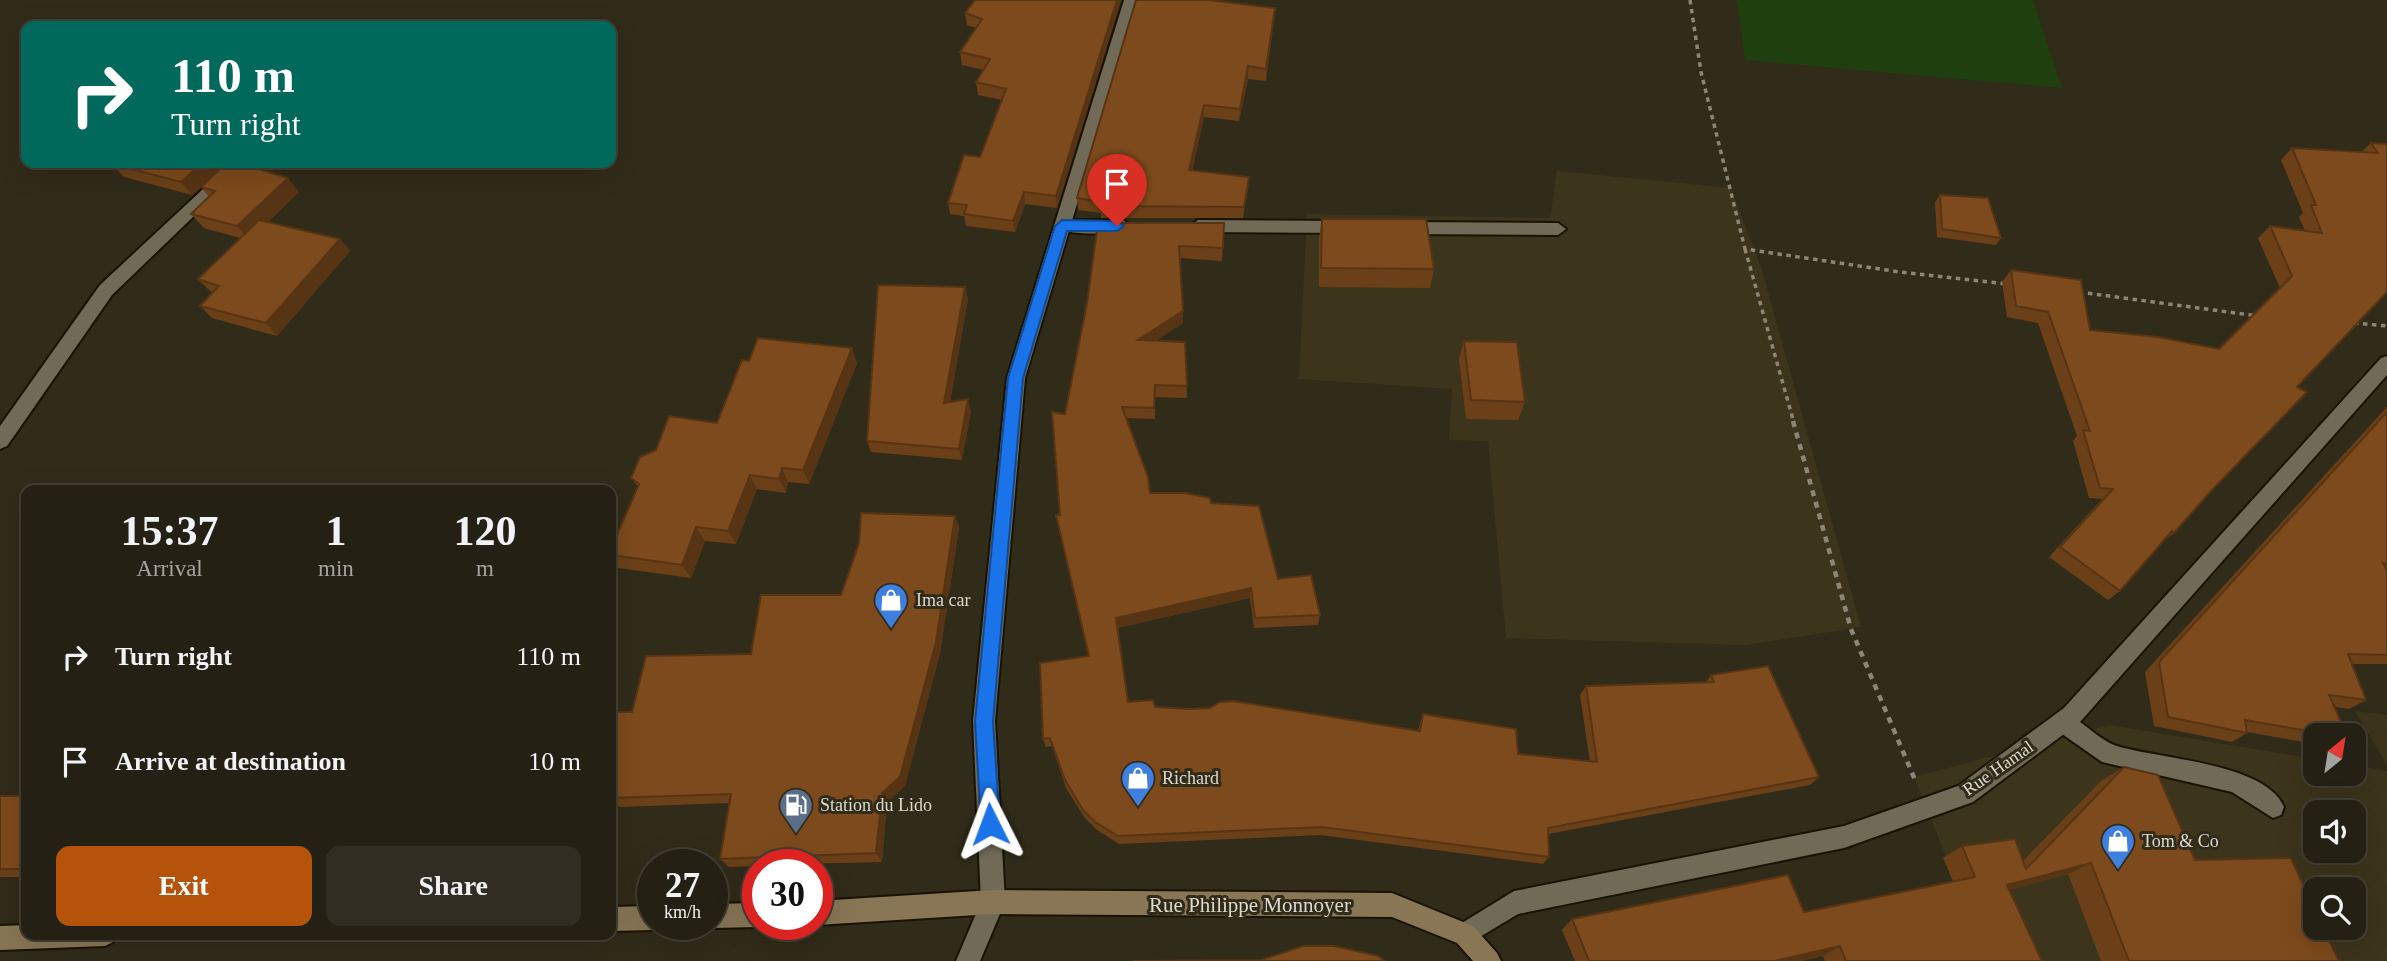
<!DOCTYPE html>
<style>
body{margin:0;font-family:Georgia,serif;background:#312d22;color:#f1f3f6;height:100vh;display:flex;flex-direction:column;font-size:26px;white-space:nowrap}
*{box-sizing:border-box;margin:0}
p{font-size:23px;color:#a3a3a0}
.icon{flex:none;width:38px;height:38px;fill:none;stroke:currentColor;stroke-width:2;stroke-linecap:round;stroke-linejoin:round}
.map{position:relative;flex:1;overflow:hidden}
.sheet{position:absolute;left:21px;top:485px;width:595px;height:455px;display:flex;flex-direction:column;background:#252014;border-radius:14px;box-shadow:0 7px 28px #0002,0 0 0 2px #423e34}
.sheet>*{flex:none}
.hud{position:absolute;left:21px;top:21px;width:595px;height:147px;border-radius:14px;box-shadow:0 7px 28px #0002,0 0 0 2px #423e34;background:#00695c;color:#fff;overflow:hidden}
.needle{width:46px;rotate:30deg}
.tools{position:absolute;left:2303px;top:723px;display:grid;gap:14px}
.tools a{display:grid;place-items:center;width:63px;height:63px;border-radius:14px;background:#252014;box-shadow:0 7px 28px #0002,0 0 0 2px #423e34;font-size:35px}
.speed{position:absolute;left:637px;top:849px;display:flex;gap:14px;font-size:35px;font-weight:700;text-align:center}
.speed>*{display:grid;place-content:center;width:91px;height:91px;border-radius:50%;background:#252014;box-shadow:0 7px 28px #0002,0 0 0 2px #423e34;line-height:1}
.speed small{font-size:18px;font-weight:400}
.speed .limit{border:10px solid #d22;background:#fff;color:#111}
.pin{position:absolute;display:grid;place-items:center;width:60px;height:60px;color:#fff;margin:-72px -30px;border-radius:50% 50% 50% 0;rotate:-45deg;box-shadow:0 0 7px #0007}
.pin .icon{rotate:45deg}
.me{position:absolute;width:77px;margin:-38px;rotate:357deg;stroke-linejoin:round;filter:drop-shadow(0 0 5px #0008)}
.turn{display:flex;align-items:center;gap:24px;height:147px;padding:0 35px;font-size:32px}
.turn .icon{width:91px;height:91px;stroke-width:2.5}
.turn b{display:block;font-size:49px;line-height:60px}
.eta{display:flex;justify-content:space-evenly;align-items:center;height:119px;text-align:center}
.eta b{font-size:42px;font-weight:700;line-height:49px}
.cta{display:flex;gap:14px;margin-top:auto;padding:14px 35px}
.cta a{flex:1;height:80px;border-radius:14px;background:#b45309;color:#fff;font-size:28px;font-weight:700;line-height:80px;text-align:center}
.cta a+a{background:#312d22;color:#f1f3f6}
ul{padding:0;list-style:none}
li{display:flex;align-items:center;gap:21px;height:105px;padding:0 35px}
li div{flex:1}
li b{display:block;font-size:26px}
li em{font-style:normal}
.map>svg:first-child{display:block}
.built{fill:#3d341c;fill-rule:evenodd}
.green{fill:#1f3f0f}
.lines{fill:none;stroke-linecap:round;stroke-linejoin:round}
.service-casing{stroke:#191304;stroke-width:4}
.minor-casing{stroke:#191304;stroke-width:4}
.tertiary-casing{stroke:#191304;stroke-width:4}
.secondary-casing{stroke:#191304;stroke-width:4}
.path-far1{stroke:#8b8678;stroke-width:3.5;stroke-dasharray:4.5 4.5;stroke-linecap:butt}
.path{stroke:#8b8678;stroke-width:4.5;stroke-dasharray:6 6;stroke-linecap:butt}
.service{fill:#716a57;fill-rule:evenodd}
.minor{fill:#716a57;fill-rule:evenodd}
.tertiary{fill:#716a57;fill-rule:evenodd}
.secondary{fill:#887655;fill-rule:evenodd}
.wall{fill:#6b4018}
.shaded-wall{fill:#573414}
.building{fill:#7c4a1c;stroke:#573414;stroke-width:2}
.route{fill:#1a73e8;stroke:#114b97;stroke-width:2}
.labels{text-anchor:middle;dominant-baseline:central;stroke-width:6;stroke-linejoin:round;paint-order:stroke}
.poi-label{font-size:18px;fill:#ddd9ce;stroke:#312b1a;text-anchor:start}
.street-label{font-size:18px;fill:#ddd9ce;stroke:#312b1a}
.near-street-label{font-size:21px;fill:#ddd9ce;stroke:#312b1a}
</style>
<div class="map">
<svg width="2387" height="961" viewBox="0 0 2387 961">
<rect width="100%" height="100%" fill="#312b1a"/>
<path class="built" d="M1557,171L1731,188L1762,270L1861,627L1746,645L1506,638L1488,441L1449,440L1452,389L1299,379L1307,214L1550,218Z
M2355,711L2387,715V765Z
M2109,725L2315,759V774H2354V765L2387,771V961H1988L1914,777ZM2315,812H2354V850H2315ZM2315,889H2354V928H2315Z"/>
<path class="green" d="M1737,0H2033L2062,88L1745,60Z"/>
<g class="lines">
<g class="service-casing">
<path id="service" d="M231,163H249L112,295L7,446L0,449V426L100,285Z
M1062,220H1123L1131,226C1124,236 1061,236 1054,226Z
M1198,220L1347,221L1355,227L1347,233L1198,232L1190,226Z
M1401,222L1558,223L1566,229L1558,235L1401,234L1393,228Z
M2063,712C2083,720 2098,740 2117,746C2159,759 2266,763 2284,807L2281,815L2273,818L2232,792L2102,762L2055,729L2052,722L2055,715Z"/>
</g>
<g class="minor-casing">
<path id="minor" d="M1124,0H1138L1025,378L995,721L1005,902L980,961H956L981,902L973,721L1007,378Z"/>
</g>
<g class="tertiary-casing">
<path id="tertiary" d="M2387,356V375L2080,722L1973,802L1844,848L1518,914L1465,946L1457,942L1453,934L1457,926L1514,891L1844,826L1958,786L2064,708L2381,358Z"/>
</g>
<g class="secondary-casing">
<path id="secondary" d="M993,890L1392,893L1473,926L1497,953L1501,961H1473L1457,943L1392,917L993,914L817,925L815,924L817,901Z
M758,903V924H765L758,927L712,928L704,924H712V904Z
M653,906V924H662L661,926L653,930L611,931V907Z
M26,925V934H117L113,942L105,946L0,950V926Z"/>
</g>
<path class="path-far1" d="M1690,0L1701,72L1745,249L1900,272L2008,284
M1745,249L1794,423
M2079,292L2258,316
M2354,323L2387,326"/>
<path class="path" d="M1793,421L1851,629L1915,780"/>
<use href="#service" class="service"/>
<use href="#minor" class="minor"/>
<use href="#tertiary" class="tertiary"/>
<use href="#secondary" class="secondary"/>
</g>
<path class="wall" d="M1121,0L1057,208L1025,204L1015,232L966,226L964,216L950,214L948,203L980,157L1002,100L978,95L976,82L984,70L962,65L960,52L976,28L967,25L965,13Z
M1275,8L1266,81L1248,79L1239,121L1204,117L1192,171L1249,177L1248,188L1243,218H1101V213L1078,210L1077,198Z
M2371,143L2387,144L2297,387L2174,533L2162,542L2120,591L2108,600L2049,557L2102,499L2089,498L2073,441L2077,436L2038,323L2007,317L2002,282L2011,270L2090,330L2218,349L2280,288L2258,238L2270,226L2305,231L2299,217L2303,213L2281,160L2292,148L2361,152Z
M112,164L299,192L268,222L340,239L350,251L277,336L212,318L200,306L213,292L210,291L198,279L240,238L204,228L191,214L209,197L201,187L192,195L124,177Z
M1940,195L2001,238L1996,245L1937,237L1935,202Z
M1322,219L1434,269L1430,288L1319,287V238Z
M1098,223H1224L1222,261L1180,258L1183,323L1155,341L1185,342L1187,398L1155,397V419L1126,418L1150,493L1211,503L1278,579L1320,615L1318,625L1254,628L1250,598L1117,628L1128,702L1155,707L1418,731L1423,714L1518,754L1590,762L1580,695L1586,686L1706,682L1711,675L1819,777L1810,785L1548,834L1549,857L1543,864L1320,835L1119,844L1097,830L1085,818L1066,788L1052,746L1046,747L1043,739L1088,656L1056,515H1060L1065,414L1087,303Z
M965,287L968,299L950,402L971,411L962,460L871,452L867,441Z
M1464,341L1525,402L1518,420L1466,419L1459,359Z
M749,361L857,363L809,484L788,482L786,493L757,489L736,544L705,541L691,578L618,568L611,557V549L638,487L631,478L717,423Z
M2387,407V664H2352L2366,700L2349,709L2335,707L2347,735H2315V744L2247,732V733L2232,742L2154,726L2145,672Z
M955,516L959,528L940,653L905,786L887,802L882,862L799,864H758V866L729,867L720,859L729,803L620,807L615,803H611V712H632L751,654L841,595Z
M2124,767L2195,860L2339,961H2101L2068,874L2009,890L2042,961H1825L1823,956L1801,961H1575L1562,930L1572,919L1804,912L1953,881L1943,858L1962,846L2023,861L2101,781Z
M0,796H26V877H0Z"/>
<path class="shaded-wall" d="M1117,0H1121L1057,208L1056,196Z
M1275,8L1274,21L1266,81V69Z
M1248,66V79L1239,121L1240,109Z
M1204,105V117L1189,182V170Z
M202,163H226L192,195L181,182Z
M1249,177L1248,188L1243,218L1244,207Z
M288,178L299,192L249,240L237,226Z
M1024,192L1025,204L1015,232L1013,221Z
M340,239L350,251L277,336L266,323Z
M965,287L968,299L948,415L944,403Z
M1183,311V323L1138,352V340Z
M852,348L857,363L809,484L803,470Z
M968,399L971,411L962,460L959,449Z
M782,468L788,482L786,493L779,479Z
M750,475L757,489L736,544L728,531Z
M955,516L959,528L940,653L905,786L887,802L882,862L876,853L882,793Z
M696,527L705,541L691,578L682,565Z
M1251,588L1250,598L1117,628L1116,618Z
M2091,863L2068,874L1986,896L2007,885Z
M1840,946L1823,956L1801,961H1775Z"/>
<path class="building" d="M975,0H1117L1056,196L1024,192L1013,221L964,214L967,205L948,203L964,155L980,157L1006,89L976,82L990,59L960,52L982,19L965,13Z
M1136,0H1209L1275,8L1266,69L1248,66L1240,109L1204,105L1189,170L1249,177L1244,207L1100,206L1101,202L1077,198Z
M2371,143L2387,144V292L2297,387L2307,392L2211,491L2174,533L2172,531L2120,591L2060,547L2113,489L2100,488L2083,430L2090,431L2048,312L2016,306L2011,270L2081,280L2090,330L2158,337L2219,349L2292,276L2270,226L2322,233L2311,205H2316L2292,148L2378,153Z
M113,163H202L181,182L112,164Z
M226,163H238L288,178L237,226L191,214L215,191L201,187Z
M1940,195L1988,198L2001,238L1942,229Z
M1322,219H1426L1434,269L1321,268Z
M259,220L340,239L266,323L200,306L219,286L198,279Z
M1098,223H1224L1223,248L1179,246L1183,311L1138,340L1185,342L1187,386L1155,385L1154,408L1122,407L1148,477L1150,493H1185L1210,498L1211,503L1259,506L1278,579L1311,575L1320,615L1255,618L1251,588L1116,618L1128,702L1153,700L1155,707L1189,709L1210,708L1220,702L1233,701L1420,731L1423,714L1516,729L1518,754L1597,762L1586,686L1714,682L1711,675L1768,666L1819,777L1548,828L1549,857L1322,827L1118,836L1095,822L1083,810L1065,780L1050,738L1043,739L1040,663L1089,656L1056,515H1060L1052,412L1065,414L1087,303Z
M878,285L965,287L944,403L968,399L959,449L867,441Z
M758,338L852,348L803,470L782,468L779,479L750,475L728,531L696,527L682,565L611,555V549L639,484L631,478L640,457L656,450L669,416L717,423L742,360L749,361Z
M1464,341L1517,342L1525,402L1471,400Z
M2387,412V564L2383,563L2387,571V655L2348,654L2366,700L2329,695L2347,735H2331L2245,720L2247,733L2168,717L2159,662Z
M861,513L955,516L936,642L900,777L882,793L876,853L720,859L731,794L611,798V712H632L646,656L751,654L761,595H841L859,543Z
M2124,767L2158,775L2195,860L2291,858L2315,910V928H2323L2339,961H2129L2091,863L2007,885L2042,961H1846L1840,946L1775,961H1589L1572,919L1788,875L1804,912L1975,877L1962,846L2015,839L2026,869Z
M0,796H26V869H0Z
M1303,946H1334L1378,956L1385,961H1133L1261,960Z"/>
<path class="route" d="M1062,220L1117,221L1124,226L1117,231H1067L1023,378L993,722L1000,824L997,831L990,834L984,831L981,824L975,722L1008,378L1055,226Z"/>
<defs>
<g id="shop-pin" transform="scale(1.75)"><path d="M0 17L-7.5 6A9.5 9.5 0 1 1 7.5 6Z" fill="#3f7fe0" stroke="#312b1a"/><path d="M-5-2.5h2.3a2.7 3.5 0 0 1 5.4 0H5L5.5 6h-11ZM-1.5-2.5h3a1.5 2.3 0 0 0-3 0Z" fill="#fff"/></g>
<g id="fuel-pin" transform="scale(1.75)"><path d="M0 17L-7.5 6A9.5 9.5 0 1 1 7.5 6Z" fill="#5c6f8a" stroke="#312b1a"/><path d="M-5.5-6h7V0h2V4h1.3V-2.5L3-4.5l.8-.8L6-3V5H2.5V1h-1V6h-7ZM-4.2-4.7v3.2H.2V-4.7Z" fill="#fff"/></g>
</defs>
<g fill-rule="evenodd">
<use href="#shop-pin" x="891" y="600"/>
<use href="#shop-pin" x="1138" y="778"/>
<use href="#fuel-pin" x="796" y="805"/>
<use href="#shop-pin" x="2118" y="841"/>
</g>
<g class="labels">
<g class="poi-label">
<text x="916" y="600">Ima car</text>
<text x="1162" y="778">Richard</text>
<text x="820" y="805">Station du Lido</text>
<text x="2142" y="841">Tom &amp; Co</text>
</g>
<g class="street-label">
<text transform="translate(1998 768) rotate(-35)">Rue Hamal</text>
</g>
<g class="near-street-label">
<text x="1250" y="905">Rue Philippe Monnoyer</text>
</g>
</g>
</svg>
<div class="tools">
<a><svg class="needle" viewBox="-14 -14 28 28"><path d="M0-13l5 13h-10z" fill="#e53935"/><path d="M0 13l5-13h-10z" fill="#a3a3a0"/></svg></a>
<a><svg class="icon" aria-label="sound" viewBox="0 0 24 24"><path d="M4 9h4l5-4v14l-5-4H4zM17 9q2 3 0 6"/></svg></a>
<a><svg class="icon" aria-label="search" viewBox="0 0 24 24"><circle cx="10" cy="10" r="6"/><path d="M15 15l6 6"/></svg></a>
</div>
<div class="speed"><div>27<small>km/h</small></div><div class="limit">30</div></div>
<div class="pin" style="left:1117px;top:226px;background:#d93025"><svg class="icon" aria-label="arrive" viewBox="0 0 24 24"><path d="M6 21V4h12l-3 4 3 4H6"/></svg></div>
<svg class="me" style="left:990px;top:824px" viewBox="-20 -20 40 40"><path d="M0-17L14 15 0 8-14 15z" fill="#1a73e8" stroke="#fff" stroke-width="4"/></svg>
<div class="hud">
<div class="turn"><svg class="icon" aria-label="right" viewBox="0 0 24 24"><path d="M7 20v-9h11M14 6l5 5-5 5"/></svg><div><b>110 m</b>Turn right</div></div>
</div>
<section class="sheet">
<div class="eta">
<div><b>15:37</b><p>Arrival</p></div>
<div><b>1</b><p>min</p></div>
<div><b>120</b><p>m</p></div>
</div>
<ul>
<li><svg class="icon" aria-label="right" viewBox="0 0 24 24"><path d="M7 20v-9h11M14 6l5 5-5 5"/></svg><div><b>Turn right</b></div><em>110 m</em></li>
<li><svg class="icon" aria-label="arrive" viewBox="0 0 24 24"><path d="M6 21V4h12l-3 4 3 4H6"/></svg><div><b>Arrive at destination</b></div><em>10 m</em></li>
</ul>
<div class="cta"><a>Exit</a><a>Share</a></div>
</section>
</div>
